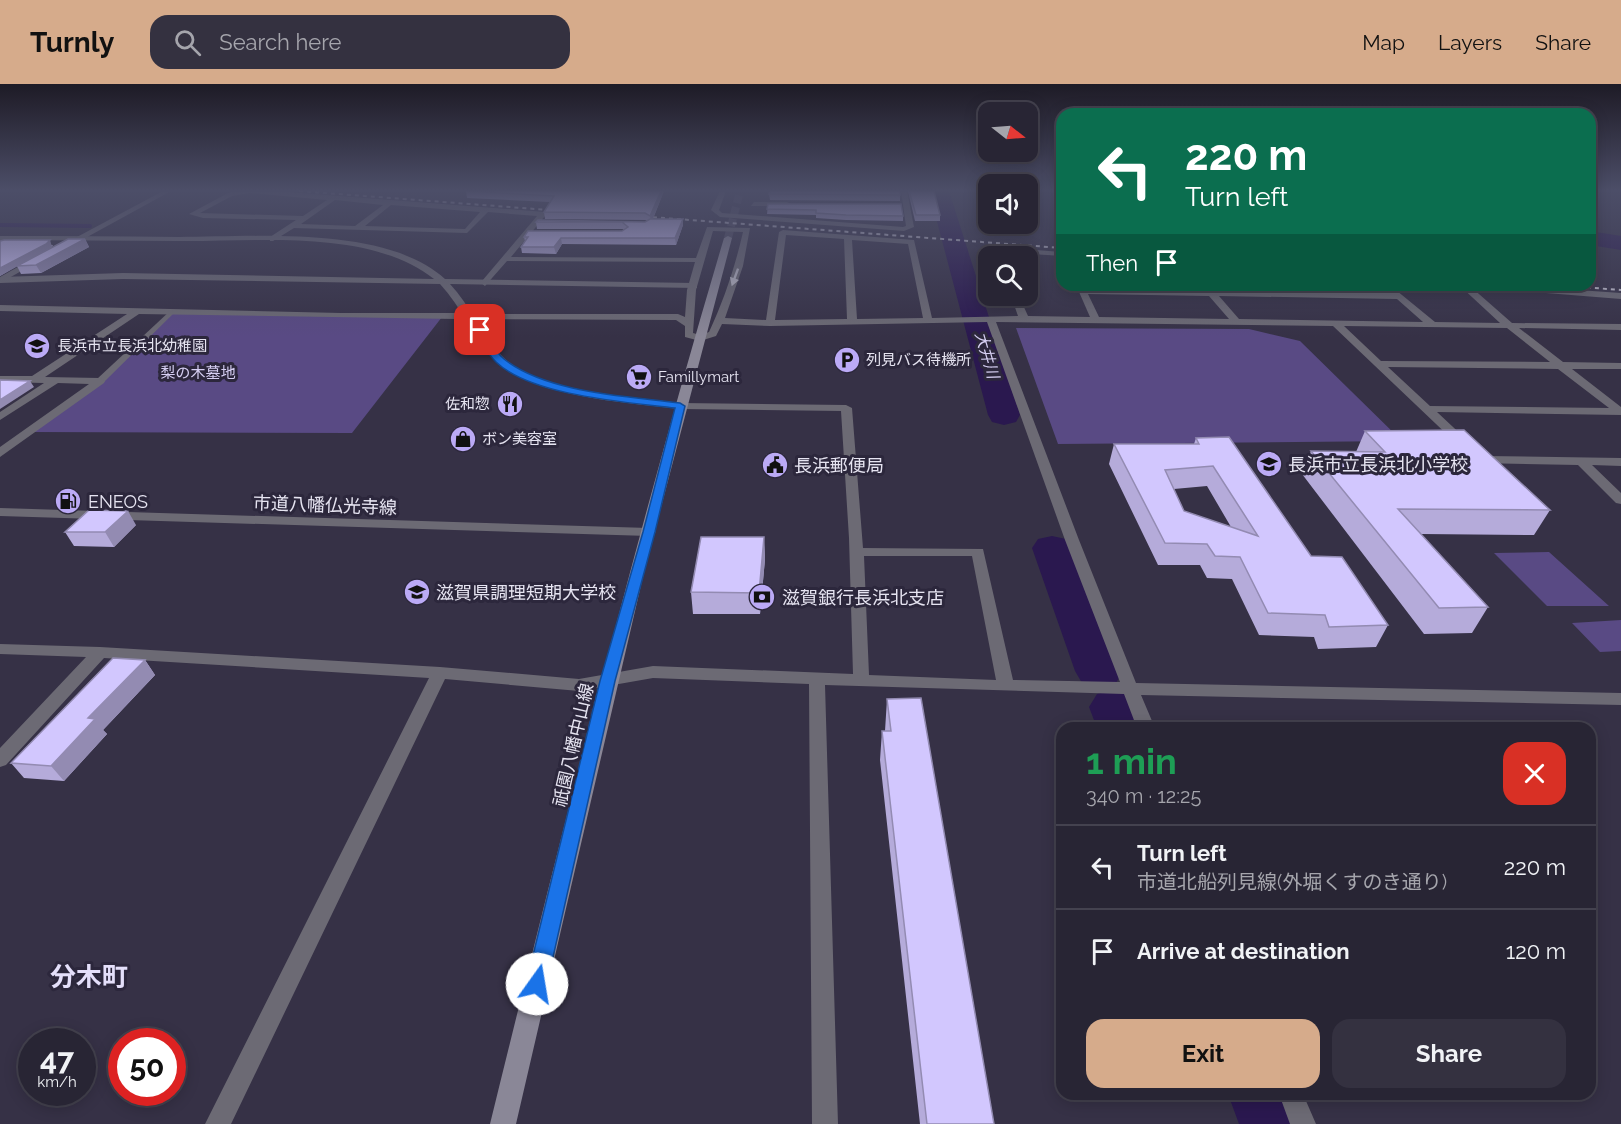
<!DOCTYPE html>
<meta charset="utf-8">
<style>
body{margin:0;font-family:Raleway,"Noto Sans JP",sans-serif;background:#343140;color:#f1f3f6;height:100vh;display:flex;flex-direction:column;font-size:22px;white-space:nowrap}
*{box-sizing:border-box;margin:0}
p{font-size:20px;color:#a5a5ac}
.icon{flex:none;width:33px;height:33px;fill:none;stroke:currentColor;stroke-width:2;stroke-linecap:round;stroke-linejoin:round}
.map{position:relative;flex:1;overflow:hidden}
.side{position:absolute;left:1056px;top:638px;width:540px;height:378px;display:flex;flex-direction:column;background:#282534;border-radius:18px;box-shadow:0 3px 15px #0003,0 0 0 2px #44424f}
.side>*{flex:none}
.banner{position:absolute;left:1056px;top:24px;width:540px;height:183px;border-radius:18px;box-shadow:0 3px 15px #0003,0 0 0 2px #44424f;background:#0b6e4f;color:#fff;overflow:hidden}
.needle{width:39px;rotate:107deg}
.buttons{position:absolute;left:978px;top:18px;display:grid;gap:12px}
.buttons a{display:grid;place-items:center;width:60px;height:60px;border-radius:12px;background:#282534;box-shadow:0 3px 15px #0003,0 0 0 2px #44424f;font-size:30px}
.speed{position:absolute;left:18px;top:944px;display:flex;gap:12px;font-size:30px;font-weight:700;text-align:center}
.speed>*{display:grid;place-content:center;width:78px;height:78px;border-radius:50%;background:#282534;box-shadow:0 3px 15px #0003,0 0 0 2px #44424f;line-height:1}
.speed small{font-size:15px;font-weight:400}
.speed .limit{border:9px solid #d22;background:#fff;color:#111}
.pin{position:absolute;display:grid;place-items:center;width:51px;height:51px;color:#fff;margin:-26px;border-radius:12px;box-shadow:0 3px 9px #0006}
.me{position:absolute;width:66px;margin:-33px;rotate:13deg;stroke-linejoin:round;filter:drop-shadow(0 0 4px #0008)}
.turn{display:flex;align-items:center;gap:21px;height:126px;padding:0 30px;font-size:27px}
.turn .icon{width:78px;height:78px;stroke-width:2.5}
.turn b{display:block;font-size:42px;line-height:51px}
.then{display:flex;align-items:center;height:57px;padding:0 30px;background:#0003;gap:12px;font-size:22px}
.round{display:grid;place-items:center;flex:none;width:63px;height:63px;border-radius:18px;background:#343140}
.head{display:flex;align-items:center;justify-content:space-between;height:102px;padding:0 30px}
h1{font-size:36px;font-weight:700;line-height:45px;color:#1e9e55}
.cta{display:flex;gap:12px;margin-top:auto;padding:12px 30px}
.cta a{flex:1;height:69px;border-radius:18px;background:#d6ab8b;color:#111;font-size:24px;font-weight:700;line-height:69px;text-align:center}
.cta a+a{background:#343140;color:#f1f3f6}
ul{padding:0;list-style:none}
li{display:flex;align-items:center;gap:18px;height:84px;padding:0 30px;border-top:2px solid #44424f}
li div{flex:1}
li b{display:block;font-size:22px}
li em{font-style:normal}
header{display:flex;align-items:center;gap:36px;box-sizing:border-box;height:84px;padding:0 30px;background:#d6ab8b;color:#111}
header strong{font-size:28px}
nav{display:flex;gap:33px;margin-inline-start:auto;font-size:21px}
.search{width:420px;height:54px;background:#343140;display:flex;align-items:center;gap:15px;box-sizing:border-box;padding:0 21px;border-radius:18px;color:#a5a5ac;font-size:22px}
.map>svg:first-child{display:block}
.green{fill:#594a84}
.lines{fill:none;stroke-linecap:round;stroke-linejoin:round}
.stream{stroke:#2a184f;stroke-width:4}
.river{fill:#2a184f;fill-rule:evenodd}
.secondary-tunnel{stroke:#504c60;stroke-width:8;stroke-dasharray:8 4;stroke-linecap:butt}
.service{fill:#6c6a74;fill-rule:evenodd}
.minor{fill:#6c6a74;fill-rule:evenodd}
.tertiary{fill:#6c6a74;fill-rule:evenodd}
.secondary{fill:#8a8797;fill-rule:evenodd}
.rail{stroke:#c8c5d3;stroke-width:2;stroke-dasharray:4 4;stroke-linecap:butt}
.wall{fill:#b5abda;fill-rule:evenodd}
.shaded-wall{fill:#938bb2}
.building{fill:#d2c7fe;stroke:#938bb2;stroke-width:1.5;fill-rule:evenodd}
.oneway{fill:#bbb9c5}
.route{fill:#1a73e8;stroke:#114b97;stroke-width:1.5}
.labels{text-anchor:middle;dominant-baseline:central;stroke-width:6;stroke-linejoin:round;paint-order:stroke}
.far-poi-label{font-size:15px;fill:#e6e4f1;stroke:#2c273c;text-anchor:start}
.far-park-label{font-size:15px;fill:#d6cff3;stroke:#2c273c}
.far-water-label{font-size:16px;font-style:italic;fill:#d6cff3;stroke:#2c273c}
.poi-label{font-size:18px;fill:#e6e4f1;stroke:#2c273c;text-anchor:start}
.street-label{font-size:18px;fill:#e6e4f1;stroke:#2c273c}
.near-quarter-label{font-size:26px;font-weight:bold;fill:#e4dffa;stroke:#2c273c}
</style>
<header>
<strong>Turnly</strong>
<div class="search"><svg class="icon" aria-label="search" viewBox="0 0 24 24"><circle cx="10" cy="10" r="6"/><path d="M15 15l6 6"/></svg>Search here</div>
<nav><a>Map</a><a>Layers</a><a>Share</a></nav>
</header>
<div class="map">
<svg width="1621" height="1040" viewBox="0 0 1621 1040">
<rect width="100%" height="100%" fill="#363146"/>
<path class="green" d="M174,228L442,233L352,349L30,348L98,301Z
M1016,244L1249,245L1300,257L1402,357L1058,360Z
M1549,468L1609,522H1547L1494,469Z
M1621,536V567L1600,568L1572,539Z"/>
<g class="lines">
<path class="stream" d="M0,141L90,142"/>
<path class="river" d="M929,107H949L1020,331L1016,338L1004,341L992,338L988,331Z
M1590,147L1621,152V166L1590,161Z
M1052,452L1066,455L1072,464L1123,587L1116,599L1099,604L1082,599L1075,587L1032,464L1038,455Z
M1114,605L1131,610L1147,644H1097L1089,623L1097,610Z
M1228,1010H1300L1313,1040H1239Z"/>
<path class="secondary-tunnel" d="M728,154L740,107"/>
<path class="service" d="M171,226L176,227L103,299H97V295Z"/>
<path class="minor" d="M163,107H171L69,163L62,161Z
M235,107H275L545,128V132L511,173L696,174L707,143L750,144L743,182L725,234L766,236L779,148L783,146L914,156L932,234L1018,232L1011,212H1019L1028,232L1090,233L1076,201H1084L1086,204L1205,206L1209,203L1214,206L1391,209L1387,205L1391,202L1435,238L1500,239L1459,201H1508L1621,209V215L1471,203L1512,239L1621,240V246L1519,244L1563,278L1621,279V285H1572L1621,323V331L1437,328L1484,372L1621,374V382L1592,381L1621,409V420L1616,419L1578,381L1477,379L1333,242L996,238L1079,456L1136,599L1621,609V621L1141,611L1155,644H1137L1124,610L825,601L838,1040H812L809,600L653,594L579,607L445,595L231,1040H205L429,594L104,574L6,681L0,683V664L86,573L0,570V560L100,563L440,583L579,595L653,582L853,590L849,454L841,327L680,325L674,322L680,319L846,321L852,324L863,464L983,465L1013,596L1120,598L1065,456L987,238L770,242L722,240L716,252L700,257L685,253V242L676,236L470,235L467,234V230H678L685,233L687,206L695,178L507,177L485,202L481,199L482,197L537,132L488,128L467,149L294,144L273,157H270V153L296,136L203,134L189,130L228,109ZM250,109L327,116L303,132L200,129L232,112ZM335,116L383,121L355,142L301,140ZM391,121L480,128L465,145L365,142ZM713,147L743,148C735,183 724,216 709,248L700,251L693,249L696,206ZM786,151L844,155L847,235L775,236ZM852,156L908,160L923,234L857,235ZM1088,210L1209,212L1229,235L1099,233ZM1219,212L1397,215L1423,238L1239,235ZM1344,242L1507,244L1550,278L1381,277ZM1388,283L1558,285L1609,324L1430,322ZM864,472H972L996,596L869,591Z
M720,107H726L719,126L722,129L903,143L906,142L901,107H907L914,143L904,147L720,133L711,126Z
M754,118H787L791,120L787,122H751Z
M995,163L1062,168V172L1003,168L1005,172H997Z
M34,174L41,176L0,199V193Z
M0,221L341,229H456L461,232L456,235L139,230L45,293L100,294L105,297L104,299L0,373V363L89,300L58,299L0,336V328L44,299L0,298V292H32L127,230L0,227Z
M0,424L649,444L656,448L649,452L0,432Z
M1279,1010H1303L1316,1040H1290Z"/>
<path class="tertiary" d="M0,152C60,152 119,152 179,153C254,153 386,141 445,195L694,199L697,200V204L450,200C470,221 481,250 501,271C535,308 631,313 680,319L686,322L680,325C631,319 526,313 493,274C473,251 461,223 440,200L123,195L0,199V193L123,189L434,195C370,144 255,158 178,157C118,157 59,156 0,156Z"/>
<path class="secondary" d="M728,152L732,154L645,484L516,1040H490C563,743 637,447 724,154Z"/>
<path class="rail" d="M299,107L562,127
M637,132L1062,164
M1555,201L1621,206"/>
</g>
<path class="wall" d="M466,107H664L653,135L683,141L676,161L562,160L556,170L522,169L521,163L525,157L524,153L622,147L624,146L623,145H537L536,138H645L647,136L545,135L544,128L550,118L467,114Z
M908,107H934L940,131V137H915Z
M769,110L900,111V117L770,116Z
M768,120L903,132V137L846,136L816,134V131L767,130Z
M85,155L89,163L41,189L21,190L17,182L0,192V157L53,161L52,163Z
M1365,347L1550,426L1534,451L1421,450L1488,523L1472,549L1424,550L1302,390L1311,367L1356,368Z
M1196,354L1311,472L1388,541L1376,563L1318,565L1314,553L1259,551L1232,495L1207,494L1200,481H1158L1109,380L1114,360H1194ZM1207,402L1231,443L1184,427L1174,405Z
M136,441L114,463L74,462L65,448Z
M764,453L765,475L760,530H693L691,508Z
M145,576L155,591L103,646L107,650L64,697L24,694L11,679Z
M887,615L994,1040H920L880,676L882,647H885Z"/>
<path class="shaded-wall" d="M661,107H664L651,139L650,132Z
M683,135V141L676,161L675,154Z
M561,154L562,160L556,170L554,163Z
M85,155L89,163L41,189L36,181Z
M50,156L52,163L0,192V184Z
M30,297L34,303L0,325V316Z
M128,427L136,441L114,463L105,448Z
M764,453L765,475L760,530L759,509Z
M145,576L155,591L103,646L107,650L64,697L51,682L88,634Z"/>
<path class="building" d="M466,107H661L650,132L645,129L544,128L554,112Z
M770,107H900V111L769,110Z
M909,107H934L940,131H916Z
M768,120H901L903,132L846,131L816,129V126L767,125Z
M650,135H683L675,154H561L554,163H521L528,153H524L528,147H622L628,143L622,138H536L538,136L645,138Z
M68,155H85L36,181L17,182Z
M4,156H50L48,158H50L0,184V157Z
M0,296L30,297L0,316Z
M1464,346L1550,426L1398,425L1488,523L1439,524L1311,367L1385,368L1365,347Z
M1229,353L1311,472L1342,473L1388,541L1329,543L1325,531L1268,529L1240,473L1215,472L1207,460L1165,459L1114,360H1199L1196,354ZM1213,382L1258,452L1184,427L1165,386Z
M89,426L128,427L105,448H65Z
M701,453H764L759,509L691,508Z
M113,574L145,576L88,634L95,635L51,682L11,679Z
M921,614L994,1040H927L882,647H891L887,615Z"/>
<defs><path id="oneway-solid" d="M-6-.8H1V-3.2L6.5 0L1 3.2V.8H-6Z" transform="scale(1.5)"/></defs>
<use class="oneway" href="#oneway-solid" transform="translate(735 193) rotate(110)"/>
<linearGradient id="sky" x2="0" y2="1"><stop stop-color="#1e1b26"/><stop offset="0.42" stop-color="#4c4e68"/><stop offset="1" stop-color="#4c4e68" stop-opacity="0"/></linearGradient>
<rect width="1621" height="253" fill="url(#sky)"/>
<path class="route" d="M477,244H483C489,254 495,268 504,275C547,309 627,312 680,319L685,322L655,448L615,597L547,900L544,907L537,910L529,907L526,900L600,597L643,448L675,324C626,318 532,312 496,278C487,270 482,256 475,246Z"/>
<defs>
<g id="school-disc" transform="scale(1.35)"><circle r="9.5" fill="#bbaaf6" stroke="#2c273c"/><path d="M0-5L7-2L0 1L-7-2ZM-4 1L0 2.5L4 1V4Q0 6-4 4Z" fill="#111"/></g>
<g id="parking-disc" transform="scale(1.35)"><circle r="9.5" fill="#bbaaf6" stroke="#2c273c"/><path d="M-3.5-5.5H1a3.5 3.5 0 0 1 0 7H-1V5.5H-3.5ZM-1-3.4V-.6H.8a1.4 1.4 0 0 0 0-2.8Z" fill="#111"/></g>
<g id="supermarket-disc" transform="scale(1.35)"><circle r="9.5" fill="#bbaaf6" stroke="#2c273c"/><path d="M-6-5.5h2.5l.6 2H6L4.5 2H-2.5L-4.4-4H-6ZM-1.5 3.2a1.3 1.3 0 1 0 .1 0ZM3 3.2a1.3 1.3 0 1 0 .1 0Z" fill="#111"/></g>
<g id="restaurant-disc" transform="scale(1.35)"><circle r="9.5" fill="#bbaaf6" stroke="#2c273c"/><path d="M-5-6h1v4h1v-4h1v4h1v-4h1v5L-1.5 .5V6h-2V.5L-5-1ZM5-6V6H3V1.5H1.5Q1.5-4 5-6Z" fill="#111"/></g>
<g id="shop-disc" transform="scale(1.35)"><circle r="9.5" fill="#bbaaf6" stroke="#2c273c"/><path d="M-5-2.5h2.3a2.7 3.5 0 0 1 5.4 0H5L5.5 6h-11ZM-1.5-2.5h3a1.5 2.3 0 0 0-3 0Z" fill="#111"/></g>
<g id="civic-disc" transform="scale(1.35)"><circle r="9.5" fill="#bbaaf6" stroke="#2c273c"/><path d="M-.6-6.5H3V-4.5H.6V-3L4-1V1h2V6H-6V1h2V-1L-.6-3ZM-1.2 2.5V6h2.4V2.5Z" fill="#111"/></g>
<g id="fuel-disc" transform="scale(1.35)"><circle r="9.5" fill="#bbaaf6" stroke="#2c273c"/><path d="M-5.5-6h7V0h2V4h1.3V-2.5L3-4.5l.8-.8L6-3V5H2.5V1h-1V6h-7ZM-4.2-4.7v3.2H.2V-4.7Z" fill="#111"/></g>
<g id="bank-disc" transform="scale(1.35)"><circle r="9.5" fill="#bbaaf6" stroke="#2c273c"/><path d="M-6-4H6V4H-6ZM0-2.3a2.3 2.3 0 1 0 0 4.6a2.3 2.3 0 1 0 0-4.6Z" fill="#111"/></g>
</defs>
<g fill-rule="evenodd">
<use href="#school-disc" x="37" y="262"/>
<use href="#parking-disc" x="847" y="276"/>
<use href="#supermarket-disc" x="639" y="293"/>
<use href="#restaurant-disc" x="510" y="320"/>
<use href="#shop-disc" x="463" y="355"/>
<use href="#school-disc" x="1269" y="380"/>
<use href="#civic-disc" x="775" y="381"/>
<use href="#fuel-disc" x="68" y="417"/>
<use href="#school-disc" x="417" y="508"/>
<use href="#bank-disc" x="762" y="513"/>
</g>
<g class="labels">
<g class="far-poi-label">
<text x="57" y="262">長浜市立長浜北幼稚園</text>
<text x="866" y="276">列見バス待機所</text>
<text x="658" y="293">Famillymart</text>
<text x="490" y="320" text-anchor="end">佐和惣</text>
<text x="482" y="355">ボン美容室</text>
</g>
<g class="far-park-label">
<text x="198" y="289">梨の木墓地</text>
</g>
<g class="far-water-label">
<text transform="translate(987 271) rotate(74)">大井川</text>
</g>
<g class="poi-label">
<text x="1288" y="380">長浜市立長浜北小学校</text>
<text x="794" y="381">長浜郵便局</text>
<text x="88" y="417">ENEOS</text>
<text x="436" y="508">滋賀県調理短期大学校</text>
<text x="782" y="513">滋賀銀行長浜北支店</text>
</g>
<g class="street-label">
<text transform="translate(325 421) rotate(2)">市道八幡仏光寺線</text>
<text transform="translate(573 661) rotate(-77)">祇園八幡中山線</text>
</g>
<g class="near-quarter-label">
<text x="89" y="893">分木町</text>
</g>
</g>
</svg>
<div class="buttons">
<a><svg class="needle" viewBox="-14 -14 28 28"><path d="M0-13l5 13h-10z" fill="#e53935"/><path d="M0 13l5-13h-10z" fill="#a5a5ac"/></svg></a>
<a><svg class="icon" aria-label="sound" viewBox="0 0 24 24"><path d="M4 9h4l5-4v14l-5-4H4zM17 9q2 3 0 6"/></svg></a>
<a><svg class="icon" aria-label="search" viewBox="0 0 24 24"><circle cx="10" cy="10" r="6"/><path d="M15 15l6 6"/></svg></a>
</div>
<div class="speed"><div>47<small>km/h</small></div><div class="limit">50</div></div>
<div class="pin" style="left:480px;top:246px;background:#d93025"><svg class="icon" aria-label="arrive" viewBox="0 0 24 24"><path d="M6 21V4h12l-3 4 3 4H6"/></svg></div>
<svg class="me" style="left:537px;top:900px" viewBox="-20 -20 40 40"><circle r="19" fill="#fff"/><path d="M0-13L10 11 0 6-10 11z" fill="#1a73e8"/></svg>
<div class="banner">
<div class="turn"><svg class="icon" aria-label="left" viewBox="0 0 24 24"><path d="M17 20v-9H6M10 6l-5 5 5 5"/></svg><div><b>220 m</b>Turn left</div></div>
<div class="then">Then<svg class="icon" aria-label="arrive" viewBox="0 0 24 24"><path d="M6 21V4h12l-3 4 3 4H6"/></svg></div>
</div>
<section class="side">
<div class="head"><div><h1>1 min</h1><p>340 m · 12:25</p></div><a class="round" style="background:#d93025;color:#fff"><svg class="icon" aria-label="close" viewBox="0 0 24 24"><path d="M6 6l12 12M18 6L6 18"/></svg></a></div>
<ul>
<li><svg class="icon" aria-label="left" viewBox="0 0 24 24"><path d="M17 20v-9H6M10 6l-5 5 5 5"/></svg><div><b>Turn left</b><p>市道北船列見線(外堀くすのき通り)</p></div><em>220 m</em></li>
<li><svg class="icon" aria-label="arrive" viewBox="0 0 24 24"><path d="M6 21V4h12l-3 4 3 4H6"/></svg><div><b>Arrive at destination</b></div><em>120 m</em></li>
</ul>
<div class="cta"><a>Exit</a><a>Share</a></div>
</section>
</div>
